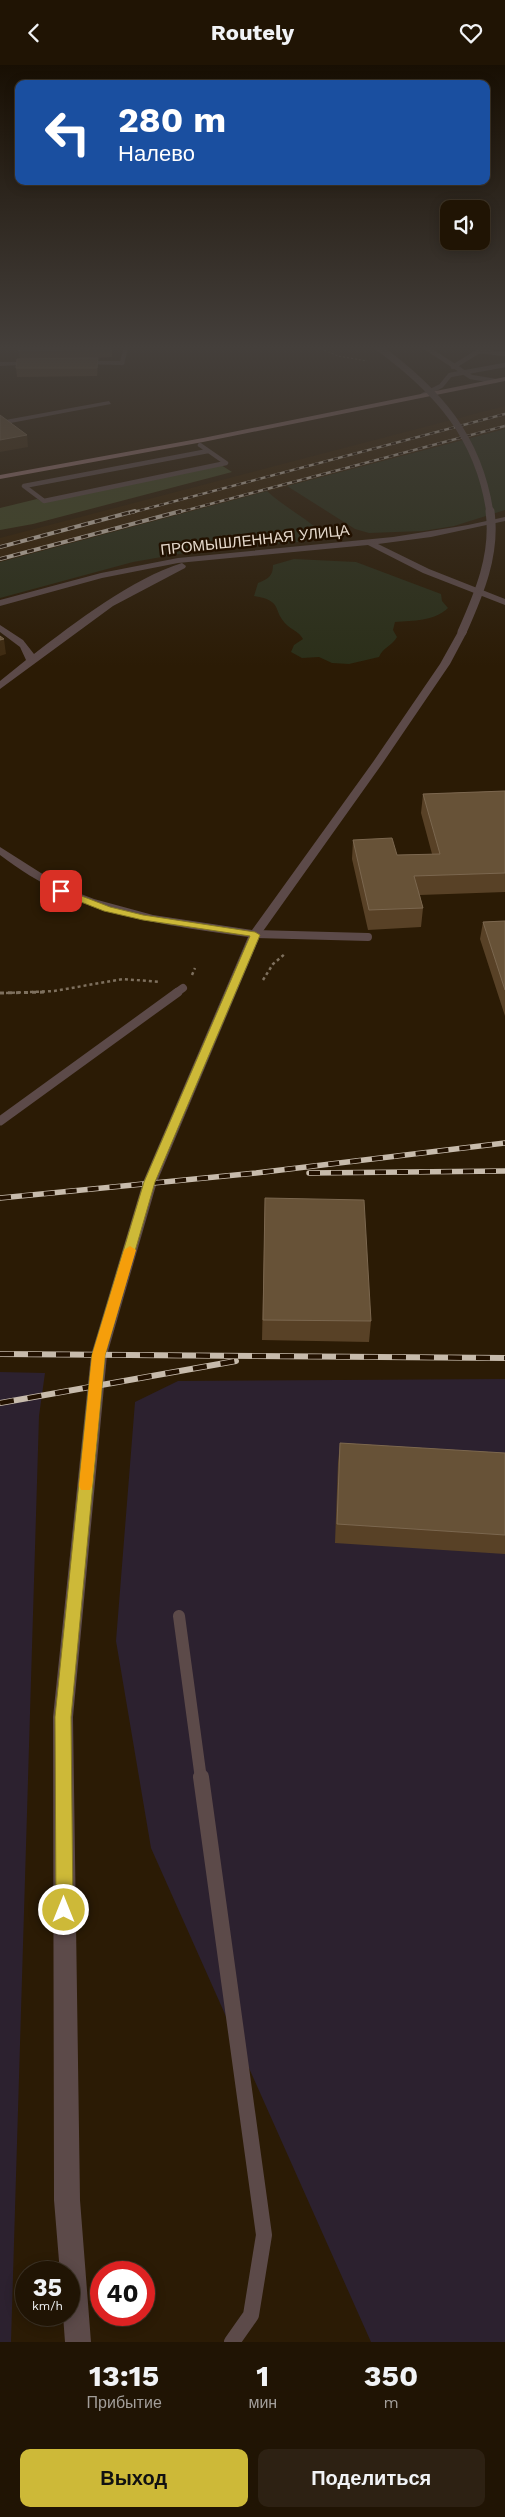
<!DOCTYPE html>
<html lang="ru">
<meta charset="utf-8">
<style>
body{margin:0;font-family:"Work Sans",sans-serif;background:#2d2113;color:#f1f3f6;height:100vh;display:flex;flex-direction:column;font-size:19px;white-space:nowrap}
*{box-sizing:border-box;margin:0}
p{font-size:16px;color:#a29e9a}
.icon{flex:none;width:28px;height:28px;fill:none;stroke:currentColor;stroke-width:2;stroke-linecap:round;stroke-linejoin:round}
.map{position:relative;height:2277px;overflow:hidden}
.side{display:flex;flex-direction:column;background:#201404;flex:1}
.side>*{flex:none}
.top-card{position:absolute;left:15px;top:15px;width:475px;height:105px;border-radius:10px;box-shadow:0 2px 12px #0003,0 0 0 1px #3d3326;background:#1a4fa0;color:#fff;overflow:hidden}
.buttons{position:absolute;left:440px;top:135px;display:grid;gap:10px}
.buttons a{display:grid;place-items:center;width:50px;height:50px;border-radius:10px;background:#201404;box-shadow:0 2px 12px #0003,0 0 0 1px #3d3326;font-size:25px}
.speed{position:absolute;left:15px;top:2196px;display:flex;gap:10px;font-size:25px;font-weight:700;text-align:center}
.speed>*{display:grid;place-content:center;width:65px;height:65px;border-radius:50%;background:#201404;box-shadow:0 2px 12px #0003,0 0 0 1px #3d3326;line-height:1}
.speed small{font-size:12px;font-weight:400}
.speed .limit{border:8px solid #d22;background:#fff;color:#111}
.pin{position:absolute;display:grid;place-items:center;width:42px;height:42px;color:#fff;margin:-21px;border-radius:10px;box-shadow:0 2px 8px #0006}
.me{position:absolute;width:55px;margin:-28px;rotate:0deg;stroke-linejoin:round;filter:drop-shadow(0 0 4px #0008)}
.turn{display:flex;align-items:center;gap:18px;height:105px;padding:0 20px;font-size:22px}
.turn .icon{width:65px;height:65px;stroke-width:2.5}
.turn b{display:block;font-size:35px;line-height:42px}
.eta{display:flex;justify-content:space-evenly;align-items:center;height:85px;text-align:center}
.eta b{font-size:30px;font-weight:700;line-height:35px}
.cta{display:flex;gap:10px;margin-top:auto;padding:10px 20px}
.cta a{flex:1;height:58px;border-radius:10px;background:#cdb938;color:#111;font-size:20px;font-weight:700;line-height:58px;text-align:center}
.cta a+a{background:#2d2113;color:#f1f3f6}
header{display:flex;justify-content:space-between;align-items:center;height:65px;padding:0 20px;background:#201404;font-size:22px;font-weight:700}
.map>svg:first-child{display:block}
.built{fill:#352003}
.industrial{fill:#2c212f}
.green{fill:#2b2f19}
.forest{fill:#404623}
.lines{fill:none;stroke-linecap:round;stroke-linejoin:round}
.path-far2{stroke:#7e705e;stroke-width:1;stroke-dasharray:2 2;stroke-linecap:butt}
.path-far1{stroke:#7e705e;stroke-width:2.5;stroke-dasharray:3 3;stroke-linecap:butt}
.path{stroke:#7e705e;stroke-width:3;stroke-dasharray:4 4;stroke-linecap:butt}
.service-far4{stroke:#5c4a49;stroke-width:4.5}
.service-far3{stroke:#5c4a49;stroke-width:8}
.service-far2{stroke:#5c4a49;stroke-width:9}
.service-far1{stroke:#5c4a49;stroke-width:12}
.service{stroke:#5c4a49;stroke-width:16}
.minor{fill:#5c4a49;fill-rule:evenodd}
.tertiary{fill:#5c4a49;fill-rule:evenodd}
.primary{fill:#997473;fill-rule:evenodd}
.rail-far3-casing{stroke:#c7bbac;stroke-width:2.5}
.rail-far2-casing{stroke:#c7bbac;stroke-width:4}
.rail-far1-casing{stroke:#c7bbac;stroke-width:5.5}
.rail-casing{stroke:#c7bbac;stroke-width:6}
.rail-far3{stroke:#210;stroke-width:2;stroke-dasharray:5;stroke-linecap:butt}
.rail-far2{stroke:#210;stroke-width:2.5;stroke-dasharray:7;stroke-linecap:butt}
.rail-far1{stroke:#210;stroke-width:4;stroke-dasharray:11;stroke-linecap:butt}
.rail{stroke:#210;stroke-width:4.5;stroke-dasharray:14;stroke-linecap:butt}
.tertiary-bridge-far1{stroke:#5c4a49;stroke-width:7}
.tertiary-bridge{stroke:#5c4a49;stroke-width:9}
.wall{fill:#584126}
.shaded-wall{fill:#3f2b11}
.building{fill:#675237;stroke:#7b674f}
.route{fill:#cdb938;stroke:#857824}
.slow{fill:#f59e0b}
.labels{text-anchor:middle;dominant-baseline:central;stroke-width:5;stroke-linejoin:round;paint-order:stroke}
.far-street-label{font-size:15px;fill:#e5d9cc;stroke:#210}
</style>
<header><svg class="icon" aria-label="back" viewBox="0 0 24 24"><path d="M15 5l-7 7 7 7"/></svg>Routely<svg class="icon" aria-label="heart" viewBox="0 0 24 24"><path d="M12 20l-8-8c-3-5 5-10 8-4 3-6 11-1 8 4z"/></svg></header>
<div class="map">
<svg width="505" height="2277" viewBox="0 0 505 2277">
<rect width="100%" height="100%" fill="#2b1b05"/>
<path class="built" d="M505,341V364L0,497V473Z"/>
<path class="industrial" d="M0,1307L45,1308L39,1351L11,2277H0Z
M505,1314V2277H371L151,1783L116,1576L135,1337L178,1316Z"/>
<path class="green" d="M505,364V445L454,461L423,466L369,468L355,464L287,421Z
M267,426C284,442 305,452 322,468L310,476L196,486L133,497L0,533V497Z
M294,494L356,497L441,529L442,536L448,543C433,557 414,555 395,557L393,565L397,572C392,581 383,582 379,592L349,599L332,598L319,592L302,593L291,587L294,580L303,574C298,566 294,566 288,561C271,546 285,536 254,531L258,518C268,514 273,511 273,500Z"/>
<path class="forest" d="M221,400L232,407L33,459L0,465V443L37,434L43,437Z"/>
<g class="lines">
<path class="path-far2" d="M317,282L338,291L367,296"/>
<path class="path-far1" d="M192,910L195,903
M263,915L273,899L286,888
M6,928L54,926L123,914L160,917"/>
<path class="path" d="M0,928L47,927"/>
<path class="service-far4" d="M425,282L471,312L495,316
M122,298L126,282
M453,302L479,286L505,289
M423,330L441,321L450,310L505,300
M200,380L226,398L44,436L24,421L208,386"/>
<path class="service-far3" d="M255,869L368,872
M176,928L183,923"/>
<path class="service-far2" d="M0,1056L178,927"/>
<path class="service-far1" d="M179,1551L201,1714"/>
<path class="service" d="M201,1712L264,2170L251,2250L232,2277"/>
<path class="minor" d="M79,296H122L125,298L122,300L77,299Z
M0,297H36L39,299L0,301Z
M109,336L111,339L0,360V356Z"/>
<path class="tertiary" d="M505,452V456L431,472L378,479L429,504L505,534V540L423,508L368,480L178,498L102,513L0,541V535L101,508L178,493L393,472L468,460Z
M182,498L186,501L185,503L113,541L0,624V616L26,595L20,582L0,567V560L23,575L34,589C74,558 133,513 182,498Z
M459,565L467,567L450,599L382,699L261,869L157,1117L107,1290L73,1652L80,2135L91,2277H65L63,2250H69V2208H60L54,2135L53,1652L91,1290L143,1117L248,872C152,858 80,851 0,790V782L63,822L94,834L153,850L252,865L373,697L440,599Z"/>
<path class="primary" d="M505,312V316L203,377L0,414V410L203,373Z"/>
<g class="rail-far3-casing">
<path id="rail-far3" d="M130,448L505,349
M176,448L505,361"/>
</g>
<g class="rail-far2-casing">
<path id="rail-far2" d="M0,482L135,446
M0,494L181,446"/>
</g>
<g class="rail-far1-casing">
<path id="rail-far1" d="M309,1108L505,1106
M0,1133L256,1108L505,1078"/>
</g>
<g class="rail-casing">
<path id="rail" d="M0,1289L505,1293
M0,1338L236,1296"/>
</g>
<use href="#rail-far3" class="rail-far3"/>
<use href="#rail-far2" class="rail-far2"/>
<use href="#rail-far1" class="rail-far1"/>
<use href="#rail" class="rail"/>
<path class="tertiary-bridge-far1" d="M378,282C438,326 479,372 490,448"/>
<path class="tertiary-bridge" d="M462,567C479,529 496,489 490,446"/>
</g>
<path class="wall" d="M112,282V292L65,294L98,293V302L97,311L17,312L16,303L20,294L19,286Z
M483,282H505V285Z
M505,726V827L420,830L423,843L421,862L368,865L352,794L353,775L397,790L432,789L421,748L423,729Z
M505,856V951L480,874L483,857Z
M265,1133L371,1256L369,1277L262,1275Z
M340,1378L505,1388V1489L335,1478L338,1398Z"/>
<path class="shaded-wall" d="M98,293V302L97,311V303Z
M27,370L28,382L0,387V375Z
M4,574L6,589L0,591V575Z"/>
<path class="building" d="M19,282H111V284L19,286Z
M98,293L97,303H16L17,294Z
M0,350L27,370L0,375Z
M0,571L4,574L0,575Z
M505,726V808L414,811L423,843L369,845L353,775L392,773L397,790L440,789L423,729Z
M505,856V925L483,857Z
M265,1133L364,1135L371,1256L263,1255Z
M340,1378L505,1388V1470L337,1459Z"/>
<linearGradient id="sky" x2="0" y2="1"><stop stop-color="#180f03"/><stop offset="0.47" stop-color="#443f3b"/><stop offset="1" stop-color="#443f3b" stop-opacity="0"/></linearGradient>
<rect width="505" height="601" fill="url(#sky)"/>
<path class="route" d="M61,823L110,842L143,850L255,867L260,870L155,1117L105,1290L71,1652L73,1845L70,1851L64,1854L59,1851L56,1845L55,1652L92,1290L144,1117L250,871L143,855L104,846L58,828L57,826Z"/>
<path class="slow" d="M130,1181L136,1185L105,1290L92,1421L90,1425H81L79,1421L92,1290L124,1185Z"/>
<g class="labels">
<g class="far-street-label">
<text transform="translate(255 475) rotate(-6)">ПРОМЫШЛЕННАЯ УЛИЦА</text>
</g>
</g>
</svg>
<div class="buttons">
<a><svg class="icon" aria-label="sound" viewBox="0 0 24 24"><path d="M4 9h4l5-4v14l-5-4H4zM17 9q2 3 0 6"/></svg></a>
</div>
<div class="speed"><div>35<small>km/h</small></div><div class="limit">40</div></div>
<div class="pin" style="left:61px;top:826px;background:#d93025"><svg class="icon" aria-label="arrive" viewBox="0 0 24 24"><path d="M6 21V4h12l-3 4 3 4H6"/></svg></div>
<svg class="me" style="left:64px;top:1845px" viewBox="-20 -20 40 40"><circle r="17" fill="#cdb938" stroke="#fff" stroke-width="3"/><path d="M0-11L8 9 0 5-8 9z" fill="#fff"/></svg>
<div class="top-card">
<div class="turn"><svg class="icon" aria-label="left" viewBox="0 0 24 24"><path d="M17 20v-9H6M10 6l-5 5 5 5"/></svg><div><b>280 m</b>Налево</div></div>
</div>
</div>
<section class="side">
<div class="eta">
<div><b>13:15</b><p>Прибытие</p></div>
<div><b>1</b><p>мин</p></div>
<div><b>350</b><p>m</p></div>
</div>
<div class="cta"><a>Выход</a><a>Поделиться</a></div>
</section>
